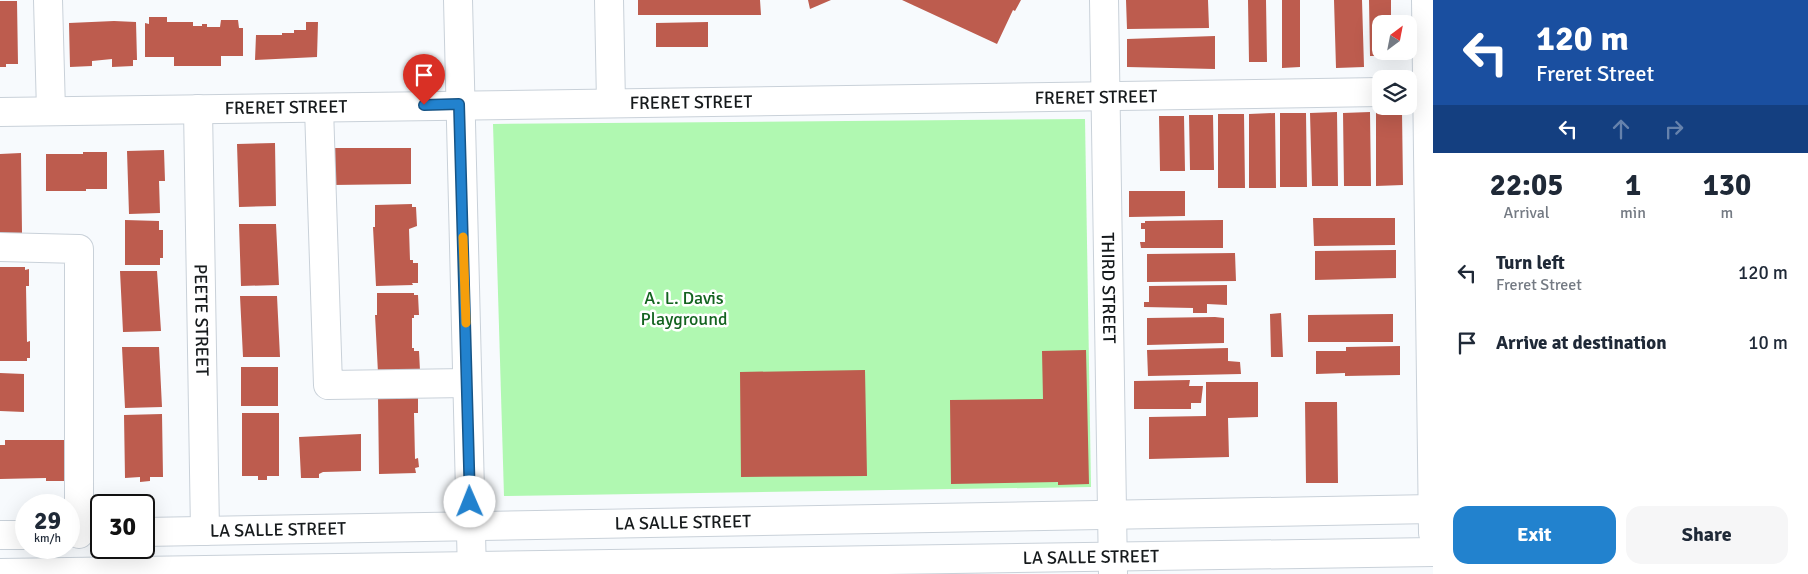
<!DOCTYPE html>
<style>
body{margin:0;font-family:Signika,sans-serif;background:#f6f6f7;color:#1f2937;height:100vh;display:flex;flex-direction:column;font-size:19px;white-space:nowrap}
*{box-sizing:border-box;margin:0}
p{font-size:16px;color:#747a83}
.icon{flex:none;width:28px;height:28px;fill:none;stroke:currentColor;stroke-width:2;stroke-linecap:round;stroke-linejoin:round}
.map{position:relative;flex:1;overflow:hidden}
.panel{display:flex;flex-direction:column;background:#fff;width:375px}
.panel>*{flex:none}
.top-card{background:#1a4fa0;color:#fff;overflow:hidden}
.needle{width:32px;rotate:32deg}
.buttons{position:absolute;left:1372px;top:15px;display:grid;gap:10px}
.buttons a{display:grid;place-items:center;width:45px;height:45px;border-radius:10px;background:#fff;box-shadow:0 5px 20px #0002;font-size:25px}
.speed{position:absolute;left:15px;top:494px;display:flex;gap:10px;font-size:25px;font-weight:700;text-align:center}
.speed>*{display:grid;place-content:center;width:65px;height:65px;border-radius:50%;background:#fff;box-shadow:0 5px 20px #0002;line-height:1}
.speed small{font-size:12px;font-weight:400}
.speed .limit{border:2px solid #111;border-radius:8px;background:#fff;color:#111}
.pin{position:absolute;display:grid;place-items:center;width:42px;height:42px;color:#fff;margin:-51px -21px;border-radius:50% 50% 50% 0;rotate:-45deg;box-shadow:0 0 5px #0007}
.pin .icon{rotate:45deg}
.me{position:absolute;width:55px;margin:-28px;rotate:359deg;stroke-linejoin:round;filter:drop-shadow(0 0 4px #0008)}
.turn{display:flex;align-items:center;gap:18px;height:105px;padding:0 20px;font-size:22px}
.turn .icon{width:65px;height:65px;stroke-width:2.5}
.turn b{display:block;font-size:35px;line-height:42px}
.lanes{display:flex;align-items:center;height:48px;padding:0 20px;background:#0003;justify-content:center;gap:25px;direction:ltr}
.lanes .off{opacity:.35}
.eta{display:flex;justify-content:space-evenly;align-items:center;height:85px;text-align:center}
.eta b{font-size:30px;font-weight:700;line-height:35px}
.cta{display:flex;gap:10px;margin-top:auto;padding:10px 20px}
.cta a{flex:1;height:58px;border-radius:15px;background:#2282ce;color:#fff;font-size:20px;font-weight:700;line-height:58px;text-align:center}
.cta a+a{background:#f6f6f7;color:#1f2937}
ul{padding:0;list-style:none}
li{display:flex;align-items:center;gap:15px;height:70px;padding:0 20px}
li div{flex:1}
li b{display:block;font-size:19px}
li em{font-style:normal}
main{display:flex;flex:1;min-height:0}
.map>svg:first-child{display:block}
.green{fill:#b0f8b1}
.building{fill:#bd5c4e}
.lines{fill:none;stroke-linecap:round;stroke-linejoin:round}
.minor-casing{stroke:#c9d1d9;stroke-width:30}
.minor{stroke:#fff;stroke-width:28}
.route-casing{stroke:#165486;stroke-width:12}
.route{stroke:#2282ce;stroke-width:9}
.slow{stroke:#f59e0b;stroke-width:9}
.labels{text-anchor:middle;dominant-baseline:central;stroke-width:5;stroke-linejoin:round;paint-order:stroke}
.street-label{font-size:18px;fill:#161a1c;stroke:#fff}
.park-label{font-size:18px;fill:#13631f;stroke:#fff}
</style>
<main>
<div class="map">
<svg width="1433" height="574" viewBox="0 0 1433 574">
<rect width="100%" height="100%" fill="#f7fafd"/>
<path class="green" d="M1085,119L1091,487L504,496L493,124Z"/>
<path class="building" d="M638,0H760L761,15H638Z
M808,0H831L810,9Z
M902,0H1021L1015,11L1013,10L997,44Z
M1126,0H1208L1209,28L1127,29Z
M1248,0H1266L1267,62H1249Z
M1282,0H1300V67L1282,68Z
M1334,0H1362L1364,67L1336,68Z
M1369,0H1391V24H1381V51H1392V56H1370Z
M0,1H17L18,64H6V67H0Z
M149,17H167V22H193V26H202V24H207V27H220L221,20H238L239,28H243V56H221V66H174V57H145V23L149,24Z
M114,21L136,22L137,60H133V66L112,67V59L92,61V66L70,67L69,23Z
M306,22H318L317,57L255,60L256,35H282V33H294V30H306Z
M708,22V47H656V23Z
M1215,36V69L1127,67V39Z
M1337,112L1338,186H1312L1310,113Z
M1370,112L1371,186H1344L1343,113Z
M1376,112H1402L1403,185L1376,186Z
M1275,113L1276,188H1249V114Z
M1280,113H1306L1307,187H1280Z
M1218,114H1244L1245,188H1218Z
M1189,115H1213L1214,170H1190Z
M1159,116H1184L1185,171H1160Z
M275,143L276,206L239,207L237,144Z
M331,148H411V184L332,185Z
M164,150L165,181H159L160,213L129,214L127,151Z
M83,152H107V189H86V191H46V154H83Z
M21,153L22,233H0V154Z
M1129,191H1185V216L1129,217Z
M412,204V207H416L417,226L409,229L410,260H413V263H418V283H412L413,285L376,286L373,227H375V205Z
M1313,218H1395V245L1314,246Z
M125,220L159,221V230H163V258H160V265H125Z
M1223,220V248H1141L1140,242H1145V229H1141V223H1145V221Z
M239,224H276L279,285L241,286Z
M1396,250V278L1315,280V251Z
M1235,253L1236,281L1147,282V254Z
M0,267H25V270L29,269V286H26L27,342L30,341V358H27V361H0Z
M120,271H157L161,331L123,332Z
M1227,285V305L1207,304V313H1193V308L1144,307V302H1149V286Z
M377,293H414V295H418L419,315H414V318H412V348H414V351H419L420,371L378,373L375,315H377Z
M240,296H277L280,357H243Z
M1281,313L1283,357H1271L1270,314Z
M1393,314V342H1308V315Z
M1215,317L1224,318V343L1147,345V318Z
M1400,346V375L1345,376V373L1316,374V351H1346V347Z
M122,347H159L162,407L125,408Z
M1228,348V361L1240,362L1241,374L1148,376L1147,350Z
M1086,350L1089,484L1058,485V482L951,484L950,400L1043,399L1042,351Z
M241,367H278V406H241Z
M865,370L867,476L741,477L740,372Z
M0,373L24,374V412L0,411Z
M1190,380L1189,386H1203L1201,403H1191V409H1134V381Z
M1206,382H1258V417L1228,418L1229,457L1149,459V417L1206,416Z
M378,396L418,397V413H414L415,459L418,458L419,467L415,468L416,473L379,474Z
M1305,402H1337L1338,483H1306Z
M242,413H279V476H267V480H258V476H242Z
M162,414L163,477H150V481L140,482V477L125,478L124,415Z
M361,434V471L323,472L319,474V478H301L299,437Z
M5,440H64L65,481H46V478L0,479V445H5Z"/>
<g class="lines">
<g class="minor-casing">
<g id="minor">
<path d="M48,0L51,111"/>
<path d="M458,0L472,574"/>
<path d="M609,0L611,103"/>
<path id="s1" d="M1104,0L1113,574"/>
<path d="M1426,0L1433,533"/>
<path d="M319,108L328,385L467,383"/>
<path id="s2" d="M198,109L205,531"/>
<path id="s3" d="M0,112C460,103 921,102 1381,92"/>
<path d="M0,247L79,249V534"/>
<path id="s4" d="M144,532L1433,509"/>
<path d="M0,535H26"/>
<path id="s5" d="M0,573L1433,552"/>
</g>
</g>
<use href="#minor" class="minor"/>
</g>
<g class="lines">
<g class="route-casing">
<path id="route" d="M424,105L459,104L470,502"/>
</g>
<use href="#route" class="route"/>
<path class="slow" d="M463,237L466,323"/>
</g>
<g class="labels">
<g class="street-label">
<text stroke="none"><textPath href="#s3" startOffset="1096">FRERET STREET</textPath></text>
<text stroke="none"><textPath href="#s3" startOffset="691">FRERET STREET</textPath></text>
<text stroke="none"><textPath href="#s3" startOffset="286">FRERET STREET</textPath></text>
<text stroke="none"><textPath href="#s1" startOffset="288">THIRD STREET</textPath></text>
<text stroke="none"><textPath href="#s2" startOffset="211">PEETE STREET</textPath></text>
<text stroke="none"><textPath href="#s4" startOffset="539">LA SALLE STREET</textPath></text>
<text stroke="none"><textPath href="#s4" startOffset="134">LA SALLE STREET</textPath></text>
<text stroke="none"><textPath href="#s5" startOffset="1091">LA SALLE STREET</textPath></text>
</g>
<g class="park-label">
<text x="684" y="298">A. L. Davis<tspan x="684" dy="21">Playground</tspan></text>
</g>
</g>
</svg>
<div class="buttons">
<a><svg class="needle" viewBox="-14 -14 28 28"><path d="M0-13l5 13h-10z" fill="#e53935"/><path d="M0 13l5-13h-10z" fill="#747a83"/></svg></a>
<a><svg class="icon" aria-label="layers" viewBox="0 0 24 24"><path d="M12 4l9 5-9 5-9-5zM3 14l9 5 9-5"/></svg></a>
</div>
<div class="speed"><div>29<small>km/h</small></div><div class="limit">30</div></div>
<div class="pin" style="left:424px;top:105px;background:#d93025"><svg class="icon" aria-label="arrive" viewBox="0 0 24 24"><path d="M6 21V4h12l-3 4 3 4H6"/></svg></div>
<svg class="me" style="left:470px;top:502px" viewBox="-20 -20 40 40"><circle r="19" fill="#fff"/><path d="M0-13L10 11 0 6-10 11z" fill="#2282ce"/></svg>
</div>
<section class="panel">
<div class="top-card">
<div class="turn"><svg class="icon" aria-label="left" viewBox="0 0 24 24"><path d="M17 20v-9H6M10 6l-5 5 5 5"/></svg><div><b>120 m</b>Freret Street</div></div>
<div class="lanes"><svg class="icon" aria-label="left" viewBox="0 0 24 24"><path d="M17 20v-9H6M10 6l-5 5 5 5"/></svg><svg class="icon off" aria-label="ahead" viewBox="0 0 24 24"><path d="M12 20V5M6 11l6-6 6 6"/></svg><svg class="icon off" aria-label="right" viewBox="0 0 24 24"><path d="M7 20v-9h11M14 6l5 5-5 5"/></svg></div>
</div>
<div class="eta">
<div><b>22:05</b><p>Arrival</p></div>
<div><b>1</b><p>min</p></div>
<div><b>130</b><p>m</p></div>
</div>
<ul>
<li><svg class="icon" aria-label="left" viewBox="0 0 24 24"><path d="M17 20v-9H6M10 6l-5 5 5 5"/></svg><div><b>Turn left</b><p>Freret Street</p></div><em>120 m</em></li>
<li><svg class="icon" aria-label="arrive" viewBox="0 0 24 24"><path d="M6 21V4h12l-3 4 3 4H6"/></svg><div><b>Arrive at destination</b></div><em>10 m</em></li>
</ul>
<div class="cta"><a>Exit</a><a>Share</a></div>
</section>
</main>
